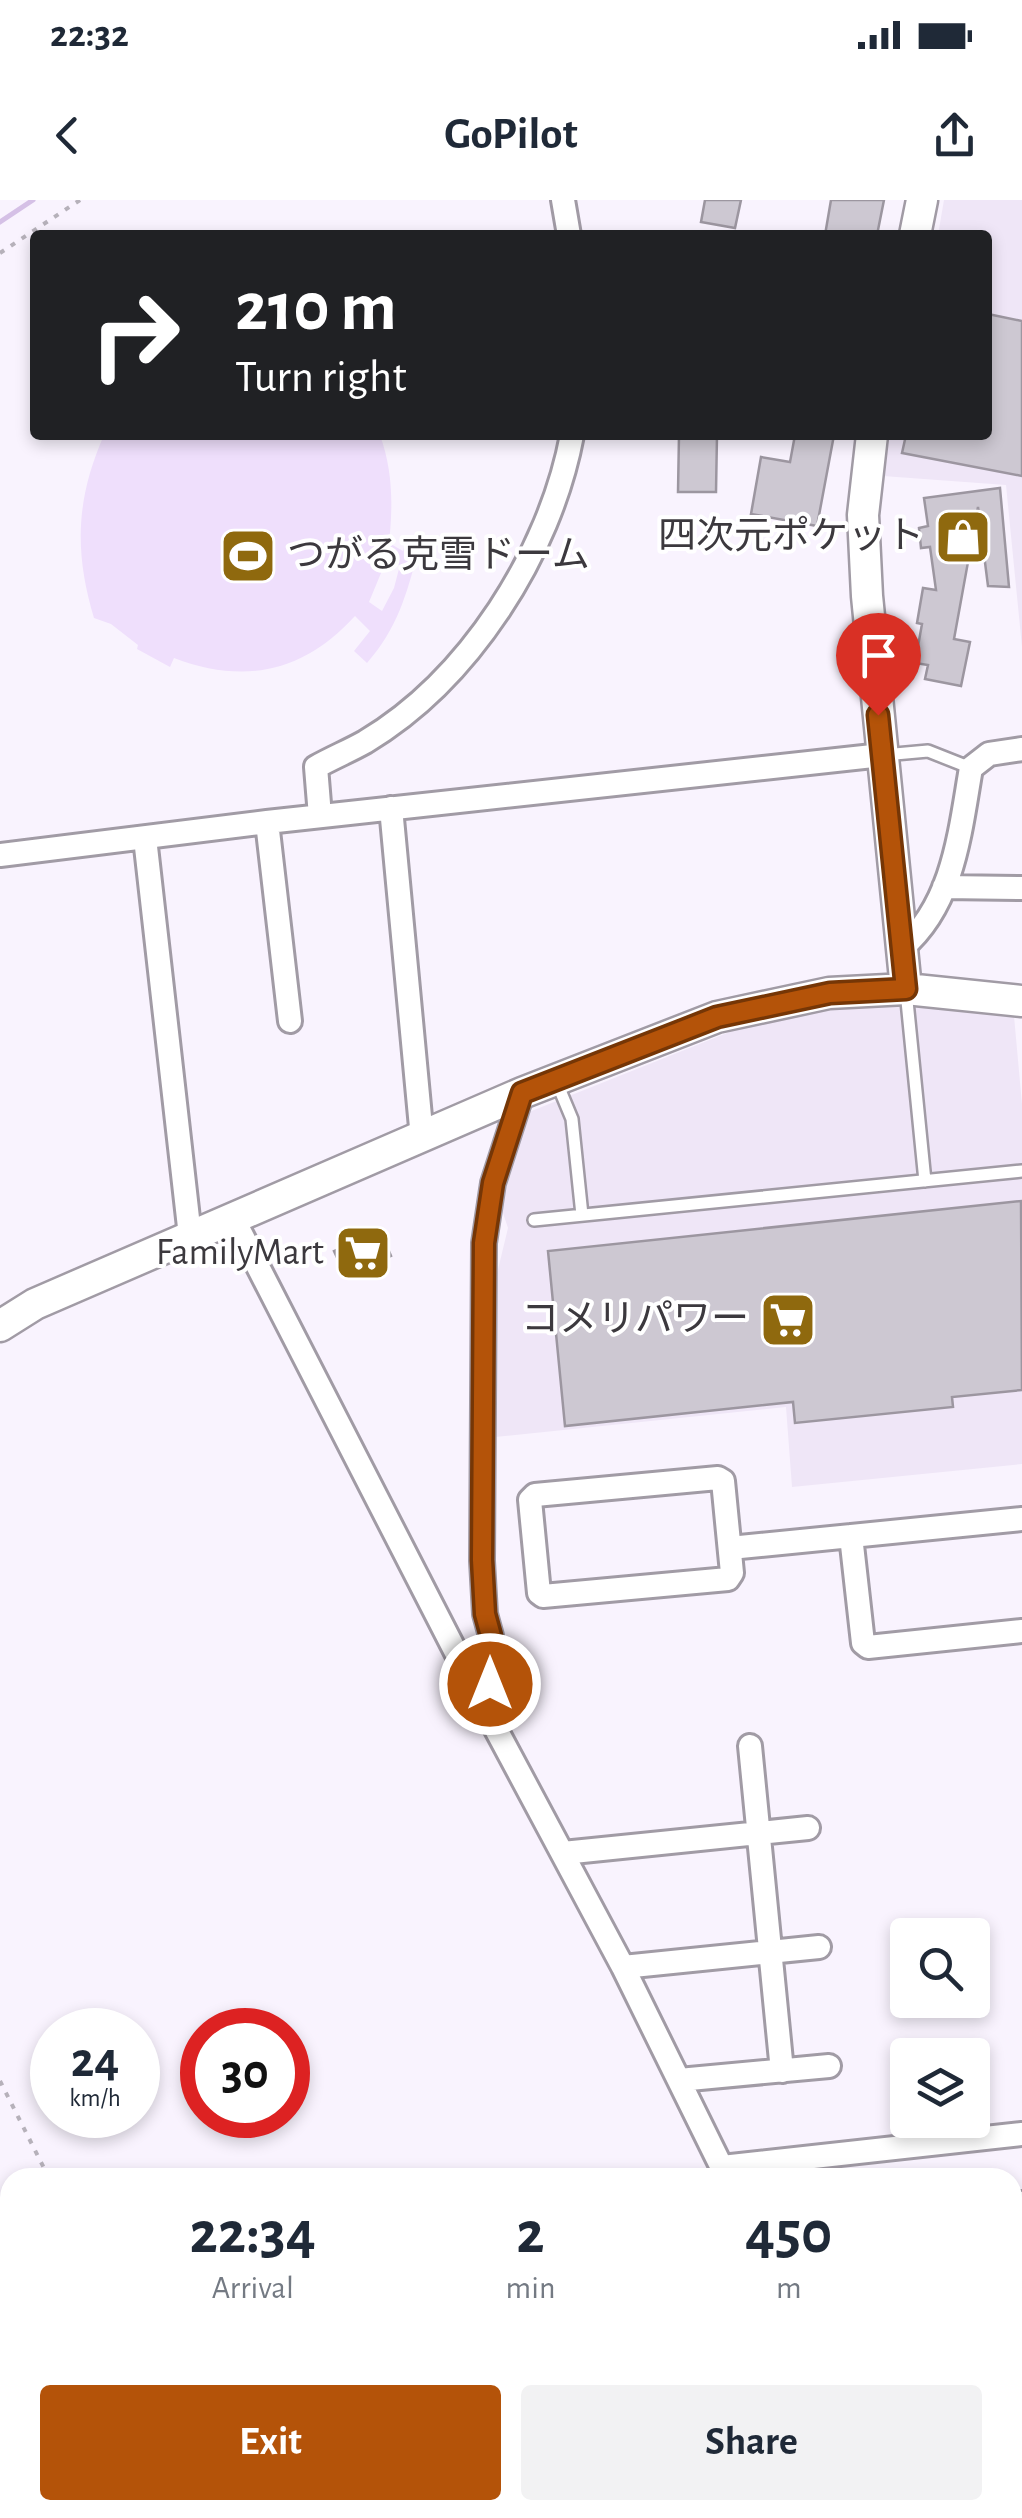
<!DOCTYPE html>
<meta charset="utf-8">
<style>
body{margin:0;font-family:"Alegreya Sans","Noto Sans JP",sans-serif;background:#f2f2f3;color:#1f2937;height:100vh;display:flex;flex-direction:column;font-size:38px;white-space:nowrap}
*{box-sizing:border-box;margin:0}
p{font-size:32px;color:#747a83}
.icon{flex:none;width:55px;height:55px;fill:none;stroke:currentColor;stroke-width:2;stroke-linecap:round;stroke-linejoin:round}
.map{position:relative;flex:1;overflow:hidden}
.details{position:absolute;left:0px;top:1968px;width:1022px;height:352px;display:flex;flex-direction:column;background:#fff;border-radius:30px 30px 0 0;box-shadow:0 5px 15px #0003}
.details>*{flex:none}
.guide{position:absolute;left:30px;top:30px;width:962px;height:210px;border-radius:10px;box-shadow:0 5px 15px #0003;background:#202124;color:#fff;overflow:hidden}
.buttons{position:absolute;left:890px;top:1718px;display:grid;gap:20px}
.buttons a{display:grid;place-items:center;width:100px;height:100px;border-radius:10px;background:#fff;box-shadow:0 5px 15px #0003;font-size:50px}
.speed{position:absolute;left:30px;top:1808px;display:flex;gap:20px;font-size:50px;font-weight:700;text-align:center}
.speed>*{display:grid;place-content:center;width:130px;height:130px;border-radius:50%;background:#fff;box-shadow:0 5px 15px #0003;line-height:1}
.speed small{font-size:25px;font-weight:400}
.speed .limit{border:15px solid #d22;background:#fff;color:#111}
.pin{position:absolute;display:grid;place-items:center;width:85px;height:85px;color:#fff;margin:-102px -42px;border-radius:50% 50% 50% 0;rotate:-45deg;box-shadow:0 0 10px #0007}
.pin .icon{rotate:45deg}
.me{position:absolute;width:110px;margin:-55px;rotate:0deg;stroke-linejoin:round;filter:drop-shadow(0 0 8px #0008)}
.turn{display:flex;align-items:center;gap:35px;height:210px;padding:0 40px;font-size:45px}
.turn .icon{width:130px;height:130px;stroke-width:2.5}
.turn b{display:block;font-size:70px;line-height:85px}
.eta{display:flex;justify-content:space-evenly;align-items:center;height:170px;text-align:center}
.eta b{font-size:60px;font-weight:700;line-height:70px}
.button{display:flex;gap:20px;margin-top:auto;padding:20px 40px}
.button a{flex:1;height:115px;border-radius:10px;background:#b45309;color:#fff;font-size:40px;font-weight:700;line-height:115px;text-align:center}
.button a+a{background:#f2f2f3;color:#1f2937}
.status{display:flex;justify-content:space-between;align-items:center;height:70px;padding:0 50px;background:#fff;direction:ltr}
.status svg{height:28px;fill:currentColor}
header{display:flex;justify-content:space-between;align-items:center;height:130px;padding:0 40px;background:#fff;font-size:45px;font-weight:700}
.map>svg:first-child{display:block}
.built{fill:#efe6f7}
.green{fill:#efdffc;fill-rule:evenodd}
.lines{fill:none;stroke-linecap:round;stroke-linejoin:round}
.stream{stroke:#d5c0e6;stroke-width:5}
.building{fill:#cdc8d2;stroke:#9c96a0;stroke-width:2.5}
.lane-casing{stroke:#a19ba5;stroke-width:16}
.street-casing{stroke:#a19ba5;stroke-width:28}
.secondary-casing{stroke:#a19ba5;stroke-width:35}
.path{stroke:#b6b1ba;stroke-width:4;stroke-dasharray:5 8;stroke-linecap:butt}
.lane{stroke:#fff;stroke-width:11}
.street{stroke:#fff;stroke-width:22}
.secondary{stroke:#fff;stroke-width:30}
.route-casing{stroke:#753606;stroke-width:25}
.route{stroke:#b45309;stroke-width:18}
.labels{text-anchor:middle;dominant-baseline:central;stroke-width:8;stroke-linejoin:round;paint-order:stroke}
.poi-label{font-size:38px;fill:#3c393e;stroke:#fff;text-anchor:end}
</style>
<div class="status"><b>22:32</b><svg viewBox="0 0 49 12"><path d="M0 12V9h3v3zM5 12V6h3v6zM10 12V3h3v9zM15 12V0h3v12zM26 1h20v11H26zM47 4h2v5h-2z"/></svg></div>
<header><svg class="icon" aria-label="back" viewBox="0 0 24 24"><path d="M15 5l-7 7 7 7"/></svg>GoPilot<svg class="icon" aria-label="share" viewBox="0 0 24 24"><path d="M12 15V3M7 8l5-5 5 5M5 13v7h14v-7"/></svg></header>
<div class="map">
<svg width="1022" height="2318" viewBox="0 0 1022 2318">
<rect width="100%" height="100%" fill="#f9f3fe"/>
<path class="built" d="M944,0H1022V447L1006,285L883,276L890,235H988V35H938Z
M846,804L938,806L1014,816L1022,904V1264L792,1287L786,1207L495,1237L488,1111L508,1028L498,998L524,914L737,829L766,819Z"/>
<path class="green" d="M104,235H380C393,271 393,306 389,343L403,351L405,344L418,351C407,394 397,429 367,463L354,451L370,431L355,416C304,472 245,485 174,458L170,467L137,449L138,445L111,424L94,418C74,351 76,299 104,235ZM386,361L400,365L394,388L382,411L369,402Z"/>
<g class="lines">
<path class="stream" d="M0,22L33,0"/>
</g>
<path class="building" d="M705,0H741L735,28L701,22Z
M831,0H884L877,35H825Z
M988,114L1022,121V276L902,253L906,235H988Z
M679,235H717L716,292H678Z
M795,235H834L817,326L751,314L761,257L790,262Z
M1000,288L1009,387L988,386L978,307L954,439L970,442L961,486L925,479L928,465L915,463L922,424L917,423L923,388L936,390L930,347L921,348L919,328L928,326L924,298Z
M1021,1001L1022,1190L952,1197L953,1207L795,1223L793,1202L565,1226L548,1051Z
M380,1030L391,1056L346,1077L334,1051Z"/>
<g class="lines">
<g class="lane-casing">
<path id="lane" d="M884,555L928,551L971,568
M906,791L925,981
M557,883L572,919L582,1015
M534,1020L1022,971"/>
</g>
<g class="street-casing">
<path id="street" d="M563,0L569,35
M391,608L422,938
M320,616L316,567C332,558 349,551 365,542C469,480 550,353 572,235
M267,622L290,821
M145,638L190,1036
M0,655L267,622L882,555
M944,687L1022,688
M902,748C954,704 960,631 971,568L989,554L1022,549
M233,1018L483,1505L623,1767L727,1978
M718,1278L723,1281L732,1373L728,1379L543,1396L539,1393L530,1300L535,1295Z
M851,1336L863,1443L868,1447L1022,1431
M730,1348L1022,1319
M483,1505L490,1485L491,1436L485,1414L482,1361L484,1043L493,983L522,893
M750,1546L782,1871
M563,1653L808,1628
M623,1767L819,1747
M679,1880L829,1866
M722,1967L1022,1934
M1012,2004L1022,2003"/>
</g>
<g class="secondary-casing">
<path id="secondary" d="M915,35L922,0
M872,235L863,315L867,396L906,789
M0,1126L35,1104L522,893L717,817L829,793L906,789L1022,801
M1012,2161L1022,2151
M895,2318L900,2310"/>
</g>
<path class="path" d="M0,53L80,0
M0,1881L49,1978
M1012,2238L1022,2241
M220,2310L224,2318
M810,2318L826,2310"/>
<use href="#lane" class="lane"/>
<use href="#street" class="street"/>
<use href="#secondary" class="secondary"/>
</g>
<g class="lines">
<g class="route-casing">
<path id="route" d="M490,1484L491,1436L485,1414L482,1360L484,1043L493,983L522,893L717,817L830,793L906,789L878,515"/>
</g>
<use href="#route" class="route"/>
</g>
<defs>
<g id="shop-square" transform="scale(2.875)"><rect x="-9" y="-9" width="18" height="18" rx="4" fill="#8f690e" stroke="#fff"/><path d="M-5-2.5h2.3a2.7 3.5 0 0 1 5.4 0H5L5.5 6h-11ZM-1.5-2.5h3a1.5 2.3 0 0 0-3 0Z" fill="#fff"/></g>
<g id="stadium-square" transform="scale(2.875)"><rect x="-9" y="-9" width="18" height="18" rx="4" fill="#8f690e" stroke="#fff"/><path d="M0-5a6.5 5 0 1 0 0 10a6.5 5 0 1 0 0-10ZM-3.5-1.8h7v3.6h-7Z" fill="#fff"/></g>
<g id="supermarket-square" transform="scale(2.875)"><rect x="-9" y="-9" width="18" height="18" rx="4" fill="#8f690e" stroke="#fff"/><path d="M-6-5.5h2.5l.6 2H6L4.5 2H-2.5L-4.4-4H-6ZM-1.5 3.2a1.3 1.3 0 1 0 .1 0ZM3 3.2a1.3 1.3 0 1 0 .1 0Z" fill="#fff"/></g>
</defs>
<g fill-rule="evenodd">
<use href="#shop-square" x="963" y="337"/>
<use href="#stadium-square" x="248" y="356"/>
<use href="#supermarket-square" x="363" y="1053"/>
<use href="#supermarket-square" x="788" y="1120"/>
</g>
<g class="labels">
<g class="poi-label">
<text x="924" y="337">四次元ポケット</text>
<text x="287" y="356" text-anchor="start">つがる克雪ドーム</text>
<text x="324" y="1053">FamilyMart</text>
<text x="749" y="1120">コメリパワー</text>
</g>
</g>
</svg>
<div class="buttons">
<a><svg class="icon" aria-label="search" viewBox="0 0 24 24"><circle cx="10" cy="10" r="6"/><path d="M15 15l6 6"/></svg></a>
<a><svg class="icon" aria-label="layers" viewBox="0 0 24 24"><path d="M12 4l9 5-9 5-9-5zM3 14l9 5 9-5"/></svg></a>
</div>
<div class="speed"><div>24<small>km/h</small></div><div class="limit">30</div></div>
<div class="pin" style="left:878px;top:515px;background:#d93025"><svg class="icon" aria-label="arrive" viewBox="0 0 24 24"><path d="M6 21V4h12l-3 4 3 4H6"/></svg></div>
<svg class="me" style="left:490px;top:1484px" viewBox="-20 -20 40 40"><circle r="17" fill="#b45309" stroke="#fff" stroke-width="3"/><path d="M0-11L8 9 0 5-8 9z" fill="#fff"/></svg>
<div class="guide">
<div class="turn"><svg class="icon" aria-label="right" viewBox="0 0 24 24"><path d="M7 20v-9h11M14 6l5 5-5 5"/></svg><div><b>210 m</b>Turn right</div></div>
</div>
<section class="details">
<div class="eta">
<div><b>22:34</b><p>Arrival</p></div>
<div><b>2</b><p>min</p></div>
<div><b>450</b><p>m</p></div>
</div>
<div class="button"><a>Exit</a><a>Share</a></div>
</section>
</div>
